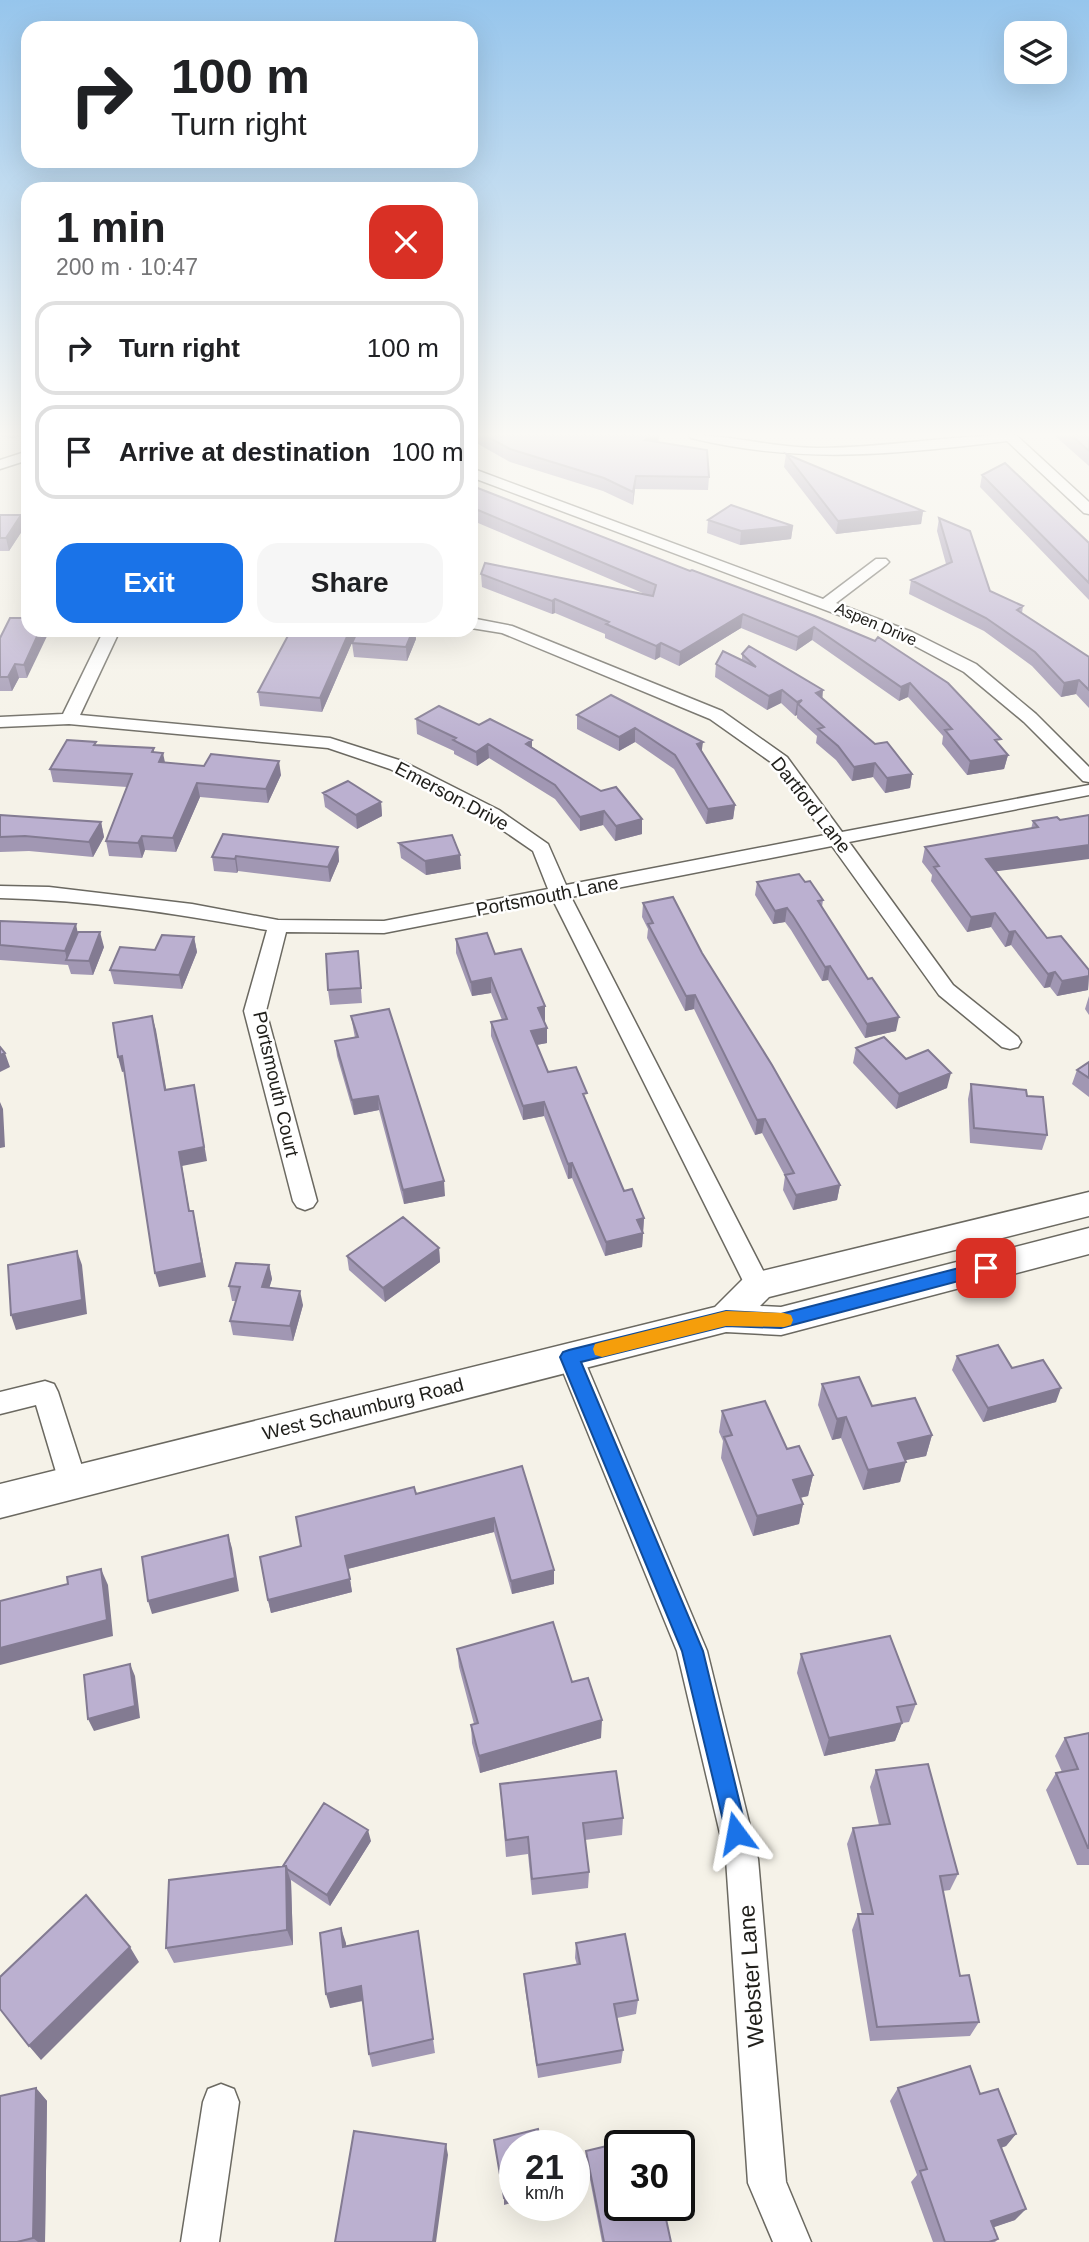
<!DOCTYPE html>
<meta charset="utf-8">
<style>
body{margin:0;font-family:Helvetica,sans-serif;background:#f6f6f6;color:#202124;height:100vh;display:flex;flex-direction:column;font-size:26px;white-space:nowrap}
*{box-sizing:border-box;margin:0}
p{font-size:23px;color:#757577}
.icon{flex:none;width:38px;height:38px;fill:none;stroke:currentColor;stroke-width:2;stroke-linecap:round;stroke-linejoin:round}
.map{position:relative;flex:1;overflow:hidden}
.sheet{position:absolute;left:21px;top:182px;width:457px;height:455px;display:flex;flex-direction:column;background:#fff;border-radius:21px;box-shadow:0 7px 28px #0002}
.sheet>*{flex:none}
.banner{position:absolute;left:21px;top:21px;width:457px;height:147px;border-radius:21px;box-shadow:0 7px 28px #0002;background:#fff;color:#202124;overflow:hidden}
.fabs{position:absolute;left:1004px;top:21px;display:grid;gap:14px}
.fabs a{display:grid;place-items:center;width:63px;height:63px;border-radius:14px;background:#fff;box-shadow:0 7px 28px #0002;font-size:35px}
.speed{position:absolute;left:499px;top:2130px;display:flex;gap:14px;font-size:35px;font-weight:700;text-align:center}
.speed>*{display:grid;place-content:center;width:91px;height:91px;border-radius:50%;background:#fff;box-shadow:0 7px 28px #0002;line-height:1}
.speed small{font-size:18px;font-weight:400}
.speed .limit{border:4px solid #111;border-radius:10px;background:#fff;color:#111}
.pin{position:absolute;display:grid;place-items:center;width:60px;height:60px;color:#fff;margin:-30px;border-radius:14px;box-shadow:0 4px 10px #0006}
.me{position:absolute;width:77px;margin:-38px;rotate:347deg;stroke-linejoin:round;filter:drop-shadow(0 0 5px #0008)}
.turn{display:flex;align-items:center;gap:24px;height:147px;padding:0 35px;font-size:32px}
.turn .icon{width:91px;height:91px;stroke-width:2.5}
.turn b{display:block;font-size:49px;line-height:60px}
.round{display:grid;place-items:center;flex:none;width:74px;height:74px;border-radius:21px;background:#f6f6f6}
.overview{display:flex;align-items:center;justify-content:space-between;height:119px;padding:0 35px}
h1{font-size:42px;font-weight:700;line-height:52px}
.action{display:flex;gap:14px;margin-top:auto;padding:14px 35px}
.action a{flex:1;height:80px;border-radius:21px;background:#1a73e8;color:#fff;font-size:28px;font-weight:700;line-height:80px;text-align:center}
.action a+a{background:#f6f6f6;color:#202124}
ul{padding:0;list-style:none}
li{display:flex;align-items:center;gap:21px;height:94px;margin:0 14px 10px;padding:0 21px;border:4px solid #e0e0e0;border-radius:21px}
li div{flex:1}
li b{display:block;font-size:26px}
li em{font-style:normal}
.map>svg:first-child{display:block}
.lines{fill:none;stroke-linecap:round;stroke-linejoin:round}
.minor-casing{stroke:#6b6961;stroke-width:3}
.secondary-casing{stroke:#6b6961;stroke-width:3}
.minor{fill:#fff;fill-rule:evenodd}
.secondary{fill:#fff;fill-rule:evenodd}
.wall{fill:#a197b3}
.shaded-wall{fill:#837b92}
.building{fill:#bbb0d0;stroke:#837b92;stroke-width:2}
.route{fill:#1a73e8;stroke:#114b97;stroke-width:2}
.slow{fill:#f59e0b}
.labels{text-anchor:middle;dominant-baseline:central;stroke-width:5;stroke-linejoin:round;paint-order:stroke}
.far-street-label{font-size:16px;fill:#21201c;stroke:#fff}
.street-label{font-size:19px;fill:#21201c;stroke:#fff}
.near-street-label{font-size:23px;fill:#21201c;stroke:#fff}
</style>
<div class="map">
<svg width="1089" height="2242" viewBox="0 0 1089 2242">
<rect width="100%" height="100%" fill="#f5f2e8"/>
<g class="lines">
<g class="minor-casing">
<path id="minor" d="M689,435C732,435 774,448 817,448C884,448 950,435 1016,435L1089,502V514L1084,513L1007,441C896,454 802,465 691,438Z
M28,451V460L0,469V460Z
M471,468L823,599L876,559H886L889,562L886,565L836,603L912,632L976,664L1036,714L1089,767V782L1083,781L1024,722L964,672L900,638L471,477Z
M471,618L512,626L722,711L787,757L842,832L1089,785V795L849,842L953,985L1018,1037L1021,1042L1018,1047L1010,1049L1002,1047L939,995L832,846L571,897L771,1286L767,1293L758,1296L749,1293L553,900L384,933L286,932L266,1011L317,1201L313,1207L305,1210L297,1207L293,1201L244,1011L267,930C179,914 90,900 0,898V886L49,887L192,904L278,920L384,921L548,889L533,851L485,818L390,769L328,748L69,724L0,727V717L63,714L104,630H120L80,715L330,738L402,761L499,810L548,844L566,885L825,835L775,765L710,719L502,633L471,628Z
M570,1346L579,1349L583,1357L707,1651L758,1859L786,2182L811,2242H773L748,2183L726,1859L677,1651L557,1357L561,1349Z
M45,1381L54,1384L58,1392L87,1482L83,1491L73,1494L63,1491L59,1482L36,1405L0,1414V1392Z
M221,2084L234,2089L239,2102L219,2242H181L203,2102L208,2089Z"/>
</g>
<g class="secondary-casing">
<path id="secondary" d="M1089,1192V1216L769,1297L760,1306L781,1307L1089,1228V1254L781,1335L726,1332L0,1518V1484L715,1307L746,1276L758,1272Z"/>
</g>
<use href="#minor" class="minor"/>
<use href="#secondary" class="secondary"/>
</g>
<path class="wall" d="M0,435H28L11,438L0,436Z
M471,435H659L658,442L709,477L708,490L635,489L633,505L603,491L510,462L471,440Z
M1054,435H1089V466Z
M786,454L923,511L921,524L836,534L784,467Z
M982,475L1089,543V600L980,487Z
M471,496L815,616L1000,745L1008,755L1004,769L967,775L942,744L943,736L908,697L899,701L812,640L796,651L741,628L679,666L660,657L655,660L605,638V634L555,613L552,614L482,587L481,574L645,594L478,523L471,533Z
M0,515H21L24,528L9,551H0Z
M939,518L990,591L1023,606L1022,613L1089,657V708L1076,694L1061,697L1032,666L984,631L909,594L911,580L946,564L937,531Z
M708,520L793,526L791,539L740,545L707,533Z
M23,618L27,678H19L12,691H0V638Z
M291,630H353L354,638L322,712L260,706L258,692Z
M358,630H415L416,639L407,661L354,657L352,643Z
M742,654L822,699L875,744L912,774L910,788L885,793L873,777L852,781L836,760L816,743L817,736L797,718V715L795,716L781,703L767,710L715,677L716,664L742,660Z
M611,695L735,805L733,819L706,824L674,769L635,742L619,751L577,729V715Z
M416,719L479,725L532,740V747L642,819V834L615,841L603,825L580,831L555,799L489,758L477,766L454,754V751L417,734Z
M96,746L154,748V752L165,763L281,775L268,803L200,797L176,852L145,850L142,858L109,856L106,841L127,787L53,782L50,769Z
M323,793L381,802L382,816L357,829L325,807Z
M0,815L101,822L104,837L93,857L29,851L0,852Z
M1057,817L996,872L1047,938L1089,970L1088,990L1057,996L1050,987L1044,988L1011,945L1005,947L991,927L967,932L931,881L932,875L922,862L925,847L1031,829L1033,821Z
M399,843L461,869L426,875L401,858Z
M338,847L339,861L330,882L238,871L237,873L214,871L212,857Z
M757,882H805L823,900L822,907L896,1031L865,1038L828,980L822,981L791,930L785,922L773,924L755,895Z
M643,903L702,953L840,1185L837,1200L793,1210L783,1190L785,1176L762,1133L755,1135L694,1009L685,1011L647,938L648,929L642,917Z
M0,921L78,932L104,947L93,975L71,974L68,965L0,960Z
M194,937L197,952L182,989L114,984L110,970L155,950Z
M456,939L495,954L545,1021H544L547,1043L536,1045L548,1072L587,1102L624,1191L644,1218L642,1247L605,1256L572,1178L568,1179L544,1116L523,1120L491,1036V1022L502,1020L491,993L472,996L456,953Z
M358,951L362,1003L330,1005L328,990Z
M1089,996V1015L1085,1009Z
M351,1016L445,1196L404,1204L379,1110L354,1115L337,1056L335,1041L355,1038Z
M856,1048L906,1059L947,1088L896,1109L853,1063Z
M1089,1062V1097L1072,1084L1077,1070Z
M971,1084L1027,1096L1047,1135L1042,1150L970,1143L968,1099Z
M439,1248L440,1262L385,1302L349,1270L347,1256Z
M269,1265L272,1279L269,1288L303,1305L293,1341L233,1335L230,1321L236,1301H232L229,1286Z
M957,1356L1012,1368L1056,1402L983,1422L952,1370Z
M822,1384L872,1406L932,1435L926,1456L905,1460L900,1482L863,1490L841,1438L832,1440L818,1405Z
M722,1411L787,1449L813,1475L808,1496L800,1498L803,1504L799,1524L753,1536L721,1458L723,1441L719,1432Z
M522,1466L554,1570V1584L512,1594L494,1532L348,1569L352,1592L271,1613L268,1600L301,1546L416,1494Z
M457,1649L572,1682L601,1738L480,1773L472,1743L471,1725L474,1724L459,1667Z
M801,1654L916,1704L909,1722L902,1723L895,1741L824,1756L797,1673Z
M1089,1733V1865H1077L1046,1790L1056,1773L1062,1772L1055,1756L1065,1738Z
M876,1770L958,1874L950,1890L943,1891L960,1976L979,2022L970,2036L870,2041L852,1930L858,1914H862L847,1844L853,1828L879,1825L870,1787Z
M500,1784L623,1818L622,1835L585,1840L589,1872L588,1888L532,1895L528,1854L506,1857Z
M371,1841L330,1906L291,1880L293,1945L174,1963L166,1948L283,1866Z
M418,1931L435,2053L372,2067L369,2054L363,2001L330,2008L346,1943V1946Z
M576,1943L638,2000L636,2014L617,2018L623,2050L621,2063L538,2078L525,1988L524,1974L577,1965L575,1958Z
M36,2088L47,2101L45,2242H0Z
M898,2088L980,2094L1016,2134L1006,2146L1001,2148L1015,2220L993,2227L998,2239L995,2242H933L911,2182L917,2175L890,2101Z
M586,2151L671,2242H602L586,2159Z"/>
<path class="shaded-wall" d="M10,435H28L11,438Z
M654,435H659L658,445L645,440Z
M636,476L635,489L633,505V492Z
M478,510V523L471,533V519Z
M923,511L921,524L836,534L838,521Z
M21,515L24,528L9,551L6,538Z
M793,526L791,539L740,545L741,531Z
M555,599V613L552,614V601Z
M743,614L741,628L679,666L680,652Z
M814,627L812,640L796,651L798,637Z
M40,630H50L27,678L24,665Z
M350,630H353L354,638L322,712L320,698Z
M413,630H415L416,639L407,661L406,647Z
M661,643L660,657L655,660L656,646Z
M15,664L19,678L12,691L8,677Z
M1079,680L1076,694L1061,697L1064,683Z
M910,683L908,697L899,701L901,687Z
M782,690L781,703L767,710L769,696Z
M823,690L822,704L816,693Z
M802,700L798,704L797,715L795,716L797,702Z
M635,728V742L619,751V737Z
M532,740V754L526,744Z
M703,742L701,756L697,744Z
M488,744L489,758L477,766L476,752Z
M163,753L166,767L159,762Z
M1008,755L1004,769L967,775L970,761Z
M279,761L281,775L268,803L266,789Z
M875,763L873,777L852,781L854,767Z
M912,774L910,788L885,793L887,778Z
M197,783L200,797L176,852L173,838Z
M381,802L382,816L357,829L356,815Z
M735,805L733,819L706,824L708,809Z
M604,811L603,825L580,831V817Z
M642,819V834L615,841L616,826Z
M101,822L104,837L93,857L89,842Z
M142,836L145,850L142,858L138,843Z
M1089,845V859L983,873L986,859Z
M338,847L339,861L330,882L328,867Z
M460,855L461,869L426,875L425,861Z
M236,856L238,871L237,873L235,859Z
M787,908L785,922L773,924L775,911Z
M995,913L991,927L967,932L971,917Z
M76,924L79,939L67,960L65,951Z
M1015,931L1011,945L1005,947L1009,932Z
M100,932L104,947L93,975L89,961Z
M194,937L197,952L182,989L179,975Z
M830,966L828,980L822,981L825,967Z
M1055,972L1050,987L1044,988L1048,974Z
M1089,976L1088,990L1057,996L1062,981Z
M491,978V993L472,996L471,982Z
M695,995L694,1009L685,1011L686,996Z
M545,1006V1021L538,1022V1008Z
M152,1016L156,1030L169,1105L165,1090Z
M899,1017L896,1031L865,1038L867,1024Z
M547,1028V1043L531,1046V1031Z
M5,1053L10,1067L0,1072V1055Z
M122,1056L126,1071L122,1072L118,1057Z
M951,1073L947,1088L896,1109L899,1094Z
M194,1085L207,1161L182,1166L192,1226L189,1211L179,1152Z
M378,1096L379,1110L354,1115L352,1100Z
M0,1102L3,1109L5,1147L0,1148Z
M544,1102V1116L523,1120V1106Z
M765,1119L762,1133L755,1135L757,1120Z
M572,1163V1178L568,1179V1164Z
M444,1181L445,1196L404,1204L403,1190Z
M840,1185L837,1200L793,1210L796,1195Z
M193,1211L206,1277L159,1287L155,1273Z
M644,1218L643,1233L637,1220Z
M643,1233L642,1247L605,1256L606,1242Z
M439,1248L440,1262L385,1302L383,1288Z
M77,1251L82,1265L87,1314L16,1330L11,1315Z
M269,1265L272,1279L265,1302L262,1287Z
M300,1291L303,1305L293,1341L290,1326Z
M1061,1388L1056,1402L983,1422L988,1408Z
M846,1417L841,1438L832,1440L837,1419Z
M932,1435L926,1456L892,1463L898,1443Z
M906,1462L900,1482L863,1490L868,1470Z
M813,1475L808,1496L789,1500L793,1480Z
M803,1504L799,1524L753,1536L757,1516Z
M494,1518V1532L347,1569L345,1556Z
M228,1535L232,1548L239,1591L152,1614L148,1601Z
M101,1569L108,1585L113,1636L0,1665V1648Z
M554,1570V1584L512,1594L511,1581Z
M350,1579L352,1592L271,1613L268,1600Z
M130,1664L135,1676L140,1718L94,1731L88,1719Z
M602,1720L601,1738L480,1773L479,1756Z
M902,1723L895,1741L824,1756L829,1738Z
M368,1830L371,1841L330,1906L327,1895Z
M286,1866L291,1882L293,1945L287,1930Z
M341,1928L346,1943L347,1962L343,1947Z
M130,1947L139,1962L41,2060L29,2046Z
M361,1986L365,2000L330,2008L326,1994Z
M36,2088L47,2101L45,2242H38L33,2238Z
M1016,2134L1006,2146L988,2152L998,2140Z
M446,2144L448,2155L436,2242H433Z
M514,2195V2202L504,2205V2198Z
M1026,2209L1015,2220L980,2232L991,2221Z"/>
<path class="building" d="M484,435H654L645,440L707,450L709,477L636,476L633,492L604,478L510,449Z
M1071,435H1089V451Z
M786,454L923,511L838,521Z
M1005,463L1089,543V583L982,475Z
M475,487L690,571L692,570L815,616L875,641L878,637L948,683L1001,739L995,740L1008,755L970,761L945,730L952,729L910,683L901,687L814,627L798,637L743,614L680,652L661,643L656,646L606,624L609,622L555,599L552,601L481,574L485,563L653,596L656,585L478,510L471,519V496Z
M731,505L793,526L741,531L708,520Z
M0,515H21L6,538H0Z
M939,518L970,531L990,591L1023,606L1017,610L1089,657V690L1079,680L1064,683L1035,652L986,618L911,580L952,562Z
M28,604V630H40L24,665L15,664L8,677H0V638L10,618H23Z
M291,630H350L320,698L258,692Z
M358,630H413L406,647L352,643Z
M749,646L823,690L816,693L875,744L887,742L912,774L887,778L875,763L854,767L838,746L818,729L824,727L798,704L802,700L797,702L782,690L769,696L716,664L723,651L756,667L742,654Z
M611,695L703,742L697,744L735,805L708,809L675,755L635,728L619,737L577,715Z
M439,706L479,725L490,719L532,740L526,744L601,791L616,787L642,819L616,826L604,811L580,817L555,785L488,744L476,752L453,740L456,738L416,719Z
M67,740L96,742L94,745L154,748L152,752L163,753L159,762L204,766L211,754L279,761L266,789L197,783L173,838L142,836L138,843L106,841L132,774L50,769Z
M348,781L381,802L356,815L323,793Z
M0,815L101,822L89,842L25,836L0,837Z
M1089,815V845L986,859L1047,938L1061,936L1089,970V976L1062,981L1055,972L1048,974L1015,931L1009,932L995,913L971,917L934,867L939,866L925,847L1038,827L1033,821L1057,817L1060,820Z
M223,834L338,847L328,867L236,856L235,859L212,857Z
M452,835L460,855L425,861L399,843Z
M799,874L805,882L810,881L823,900L818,901L868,979L872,978L899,1017L867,1024L830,966L825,967L793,916L787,908L775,911L757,882Z
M673,897L702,953L772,1065L840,1185L796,1195L785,1175L794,1173L765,1119L757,1120L695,995L686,996L648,924L653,923L643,903Z
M0,921L76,924L65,951L0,945Z
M78,932H100L89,961L66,960Z
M487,933L495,954L521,949L545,1006L538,1008L547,1028L531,1031L548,1072L576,1067L587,1093L583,1094L624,1191L632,1189L644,1218L637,1220L643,1233L606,1242L572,1163L568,1164L544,1102L523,1106L491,1022L507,1019L491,978L471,982L456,939Z
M162,935L194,937L179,975L110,970L120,947L155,950Z
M358,951L361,988L328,990L326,954Z
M389,1009L444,1181L403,1190L378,1096L352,1100L335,1041L358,1037L351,1016Z
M152,1016L165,1090L194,1085L204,1147L179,1152L189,1211H193L202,1263L155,1273L122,1056L118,1057L113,1023Z
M884,1037L906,1059L928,1050L951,1073L899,1094L856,1048Z
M0,1047L5,1053L0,1055Z
M1089,1062V1078L1077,1070Z
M971,1084L1026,1090L1027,1096L1043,1097L1047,1135L974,1128Z
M403,1217L439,1248L383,1288L347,1256Z
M77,1251L82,1300L11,1315L8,1265Z
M236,1263L269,1265L262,1287L300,1291L290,1326L230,1321L240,1287L229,1286Z
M998,1345L1012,1368L1043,1360L1061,1388L988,1408L957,1356Z
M859,1377L872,1406L915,1398L932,1435L898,1443L906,1462L868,1470L846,1417L837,1419L822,1384Z
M765,1401L787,1449L799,1446L813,1475L793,1480L803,1504L757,1516L724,1437L732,1435L722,1411Z
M522,1466L554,1570L511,1581L494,1518L345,1556L350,1579L268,1600L260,1557L301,1546L296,1517L414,1487L416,1494Z
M228,1535L235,1578L148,1601L142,1557Z
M101,1569L107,1620L0,1648V1601L68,1584L67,1577Z
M553,1622L572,1682L588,1678L602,1720L479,1756L471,1725L478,1723L457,1649Z
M890,1636L916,1704L897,1707L902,1723L829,1738L801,1654Z
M130,1664L135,1706L88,1719L84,1675Z
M1089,1733V1848H1088L1056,1773L1078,1769L1065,1738Z
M928,1764L958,1874L940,1876L960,1976L969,1975L979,2022L877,2027L858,1914H873L853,1828L890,1824L876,1770Z
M616,1771L623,1818L583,1823L589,1872L532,1879L528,1837L506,1840L500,1784Z
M324,1803L368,1830L327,1895L287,1869L286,1866H283Z
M286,1866L287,1930L166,1948L169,1880Z
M86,1895L130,1947L29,2046L0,2009V1977Z
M341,1928L343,1947L418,1931L433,2039L369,2054L361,1986L326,1994L320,1933Z
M625,1934L638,2000L614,2004L623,2050L537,2065L524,1974L580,1964L576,1943Z
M970,2066L980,2094L998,2089L1016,2134L998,2140L1026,2209L991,2221L998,2239L989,2242H945L920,2171L927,2169L898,2088Z
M36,2088L33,2238L17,2242H0V2096Z
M538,2129L541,2146H514V2195L504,2198L494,2140Z
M354,2131L446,2144L433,2242H335Z
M648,2136L650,2146H620V2205H663L671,2242H604L586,2151Z"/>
<linearGradient id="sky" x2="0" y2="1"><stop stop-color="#96c5ec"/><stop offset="0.58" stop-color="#faf9f5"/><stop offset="1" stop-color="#faf9f5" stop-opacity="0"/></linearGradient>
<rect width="1089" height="749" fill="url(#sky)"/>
<path class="route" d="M986,1261L993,1263L995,1268L993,1272L781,1328L726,1326L581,1362L703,1651L747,1833L744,1841L736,1844L728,1841L682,1651L560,1357L563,1352L569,1350L726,1311L781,1314Z"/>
<path class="slow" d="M726,1311L784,1313L791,1315L793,1320L791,1325L784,1327L726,1326L602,1357L595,1355L593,1349L595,1344L602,1342Z"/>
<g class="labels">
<g class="far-street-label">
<text transform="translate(876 624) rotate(23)">Aspen Drive</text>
</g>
<g class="street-label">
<text transform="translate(452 796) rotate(28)">Emerson Drive</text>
<text transform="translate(811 805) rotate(52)">Dartford Lane</text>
<text transform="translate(547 896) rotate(-11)">Portsmouth Lane</text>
<text transform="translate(276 1084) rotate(77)">Portsmouth Court</text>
<text transform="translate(363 1409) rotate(-14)">West Schaumburg Road</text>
</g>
<g class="near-street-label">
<text transform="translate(751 1976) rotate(-94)">Webster Lane</text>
</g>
</g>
</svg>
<div class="fabs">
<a><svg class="icon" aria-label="layers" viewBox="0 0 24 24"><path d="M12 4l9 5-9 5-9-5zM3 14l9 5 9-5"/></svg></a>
</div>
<div class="speed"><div>21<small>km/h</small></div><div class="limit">30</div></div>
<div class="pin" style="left:986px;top:1268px;background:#d93025"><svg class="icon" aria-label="arrive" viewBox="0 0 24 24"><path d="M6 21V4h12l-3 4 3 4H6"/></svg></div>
<svg class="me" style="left:736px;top:1833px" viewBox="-20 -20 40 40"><path d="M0-17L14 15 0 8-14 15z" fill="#1a73e8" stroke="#fff" stroke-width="4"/></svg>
<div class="banner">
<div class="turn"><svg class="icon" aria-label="right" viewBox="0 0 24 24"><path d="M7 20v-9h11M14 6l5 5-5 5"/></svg><div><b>100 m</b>Turn right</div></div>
</div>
<section class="sheet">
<div class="overview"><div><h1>1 min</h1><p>200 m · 10:47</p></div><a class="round" style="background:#d93025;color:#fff"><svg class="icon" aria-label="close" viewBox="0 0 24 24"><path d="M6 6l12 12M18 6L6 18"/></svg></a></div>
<ul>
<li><svg class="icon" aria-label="right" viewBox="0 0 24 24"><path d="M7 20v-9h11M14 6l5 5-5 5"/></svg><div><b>Turn right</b></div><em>100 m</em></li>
<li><svg class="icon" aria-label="arrive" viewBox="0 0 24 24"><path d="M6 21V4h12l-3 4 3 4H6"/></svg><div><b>Arrive at destination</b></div><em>100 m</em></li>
</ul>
<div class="action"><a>Exit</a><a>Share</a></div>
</section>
</div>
